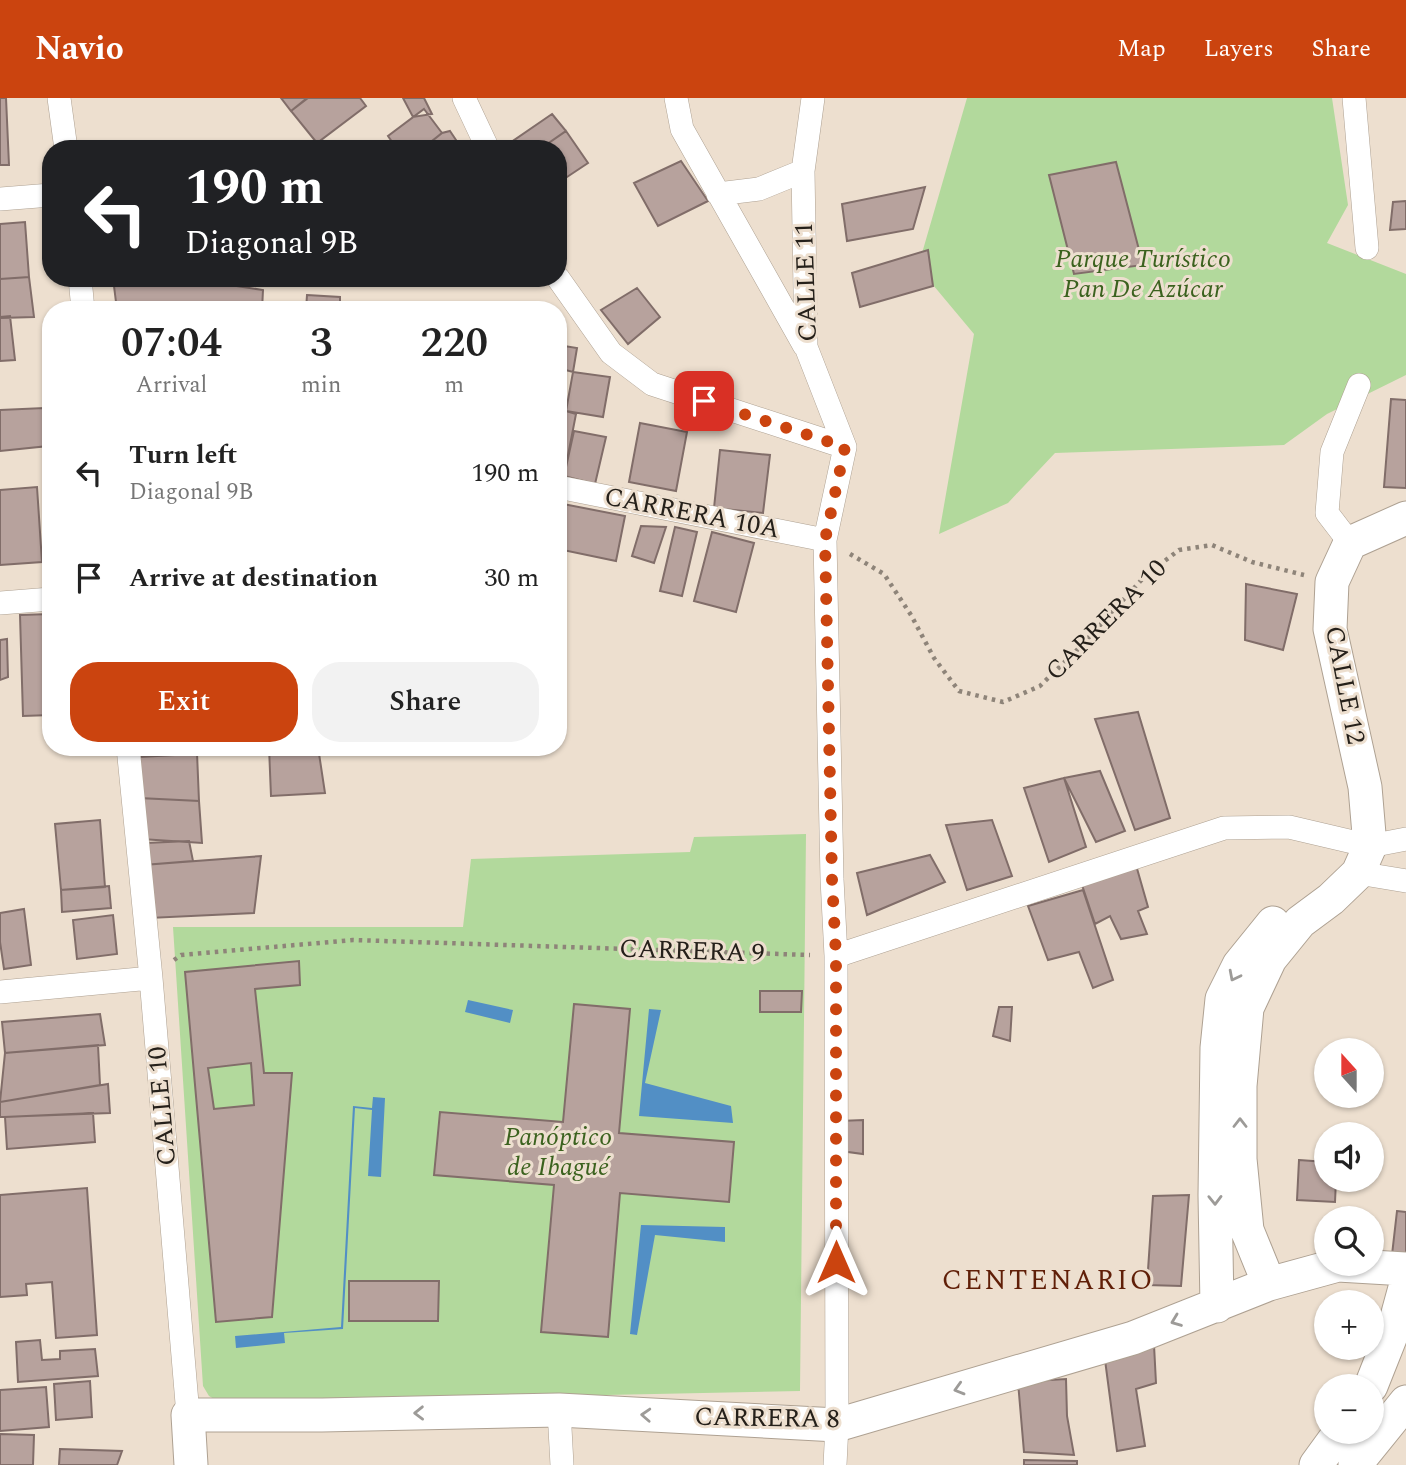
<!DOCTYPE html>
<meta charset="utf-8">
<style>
body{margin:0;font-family:Spectral,serif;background:#f2f2f2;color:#222;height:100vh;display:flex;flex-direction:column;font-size:26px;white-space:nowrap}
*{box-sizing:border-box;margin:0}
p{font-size:23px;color:#767676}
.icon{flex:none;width:38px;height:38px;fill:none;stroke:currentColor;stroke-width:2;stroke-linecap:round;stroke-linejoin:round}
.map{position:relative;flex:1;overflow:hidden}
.details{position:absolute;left:42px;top:203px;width:525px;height:455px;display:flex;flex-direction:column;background:#fff;border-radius:28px;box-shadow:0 2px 5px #0004}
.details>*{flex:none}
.banner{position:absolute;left:42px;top:42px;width:525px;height:147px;border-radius:28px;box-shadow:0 2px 5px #0004;background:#202124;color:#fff;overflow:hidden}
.needle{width:46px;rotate:339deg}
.buttons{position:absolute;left:1314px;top:940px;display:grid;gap:14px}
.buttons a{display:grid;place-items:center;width:70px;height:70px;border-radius:50%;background:#fff;box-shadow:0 2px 5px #0004;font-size:35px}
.pin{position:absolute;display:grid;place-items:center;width:60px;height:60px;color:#fff;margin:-30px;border-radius:14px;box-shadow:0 4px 10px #0006}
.me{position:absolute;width:77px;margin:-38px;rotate:0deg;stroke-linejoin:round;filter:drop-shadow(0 0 5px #0008)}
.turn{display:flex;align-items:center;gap:24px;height:147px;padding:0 28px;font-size:32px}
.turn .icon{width:91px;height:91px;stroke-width:2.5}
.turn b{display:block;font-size:49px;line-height:60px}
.eta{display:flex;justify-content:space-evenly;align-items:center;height:119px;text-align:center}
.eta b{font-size:42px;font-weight:600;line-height:49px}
.button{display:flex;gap:14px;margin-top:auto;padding:14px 28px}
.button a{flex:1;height:80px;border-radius:28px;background:#cb440f;color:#fff;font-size:28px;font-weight:600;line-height:80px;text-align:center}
.button a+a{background:#f2f2f2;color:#222}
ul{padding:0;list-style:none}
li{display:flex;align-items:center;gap:21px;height:105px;padding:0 28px}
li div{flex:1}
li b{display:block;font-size:26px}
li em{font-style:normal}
header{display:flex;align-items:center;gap:42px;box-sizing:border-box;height:98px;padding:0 35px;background:#cb440f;color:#fff}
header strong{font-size:33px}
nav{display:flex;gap:38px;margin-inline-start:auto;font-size:24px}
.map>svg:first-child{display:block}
.green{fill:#b2d99c}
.water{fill:#528fc5}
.building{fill:#b7a29d;stroke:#816d69;stroke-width:2;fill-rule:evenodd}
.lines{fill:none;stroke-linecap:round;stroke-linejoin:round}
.street-casing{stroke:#aea192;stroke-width:24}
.secondary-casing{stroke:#aea192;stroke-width:35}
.path{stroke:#8e8479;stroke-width:4.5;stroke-dasharray:3.5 5;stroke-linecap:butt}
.street{stroke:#fff;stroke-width:23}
.secondary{stroke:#fff;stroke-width:33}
.oneway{stroke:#9d9b98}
.route{stroke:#cb440f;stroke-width:12;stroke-dasharray:0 21.6}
.labels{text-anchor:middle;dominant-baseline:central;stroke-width:6;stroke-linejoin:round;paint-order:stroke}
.park-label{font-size:26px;font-style:italic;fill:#3b621e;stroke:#eddfcf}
.street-label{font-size:26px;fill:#25201a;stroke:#eddfcf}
.neighbourhood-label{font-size:28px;letter-spacing:2px;fill:#601f08;stroke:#eddfcf}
</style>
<header>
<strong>Navio</strong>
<nav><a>Map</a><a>Layers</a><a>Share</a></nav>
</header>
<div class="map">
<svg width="1406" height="1367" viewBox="0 0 1406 1367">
<rect width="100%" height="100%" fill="#eddfcf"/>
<path class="green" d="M967,0H1332L1348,107L1327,145L1406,176V277L1327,316L1284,347L1055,355L1008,405L939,436L974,236L918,169Z
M806,736L800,1293L221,1305L209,1298L203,1288L173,829H463L471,761L690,754L694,739Z"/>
<path class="water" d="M468,902L513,912L510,925L465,914Z
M649,911L661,912L645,985L731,1008L733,1025L639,1018Z
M373,999L385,1000L381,1079L368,1078L372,1012L355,1010L343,1231L284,1235L285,1245L236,1250L235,1238L341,1229L353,1008L372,1010Z
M641,1127L725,1129V1144L655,1137L637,1237L630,1236Z"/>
<path class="building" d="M0,0H6L9,67H0Z
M281,0H307L291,13Z
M308,0H360L366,8L317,45L291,13Z
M403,0H424L432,16L413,19Z
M424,11L442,35L422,51H397L388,38Z
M552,16L566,33L540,51H509L507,47Z
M450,33L462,51H422L442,35Z
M566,33L588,65L558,85V51H540Z
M681,63L708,103L658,128L634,85Z
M1116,64L1143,167L1074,176L1049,77Z
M925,89L913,131L847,143L842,106Z
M1406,103V131L1390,132L1393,104Z
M25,124L29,179L0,181V126Z
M928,152L933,188L860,209L852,175Z
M29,179L34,219L0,220V181Z
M113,180H184L263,192L262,212H117Z
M637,190L660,219L628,246L601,212Z
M307,197L340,199V212H306Z
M10,218L15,262L0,263V219Z
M558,247L577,250L573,274L558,270Z
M573,274L610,279L603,319L566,313Z
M1391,301L1406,302V390L1384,389Z
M44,310L48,348L0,353V312Z
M566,313L576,316L564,378H558V314Z
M640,325L687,334L676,393L629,384Z
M574,333L606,339L595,386L564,378Z
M720,352L770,357L763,415L714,410Z
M37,389L42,464L0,467V392Z
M558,405L625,418L616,463L558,451Z
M641,428L666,429L654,465L632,458Z
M675,429L697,434L682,498L660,493Z
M712,434L754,445L736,514L694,503Z
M1246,486L1297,496L1283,552L1245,542Z
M51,516V617L23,618L20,517Z
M7,541L8,579L0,582V542Z
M1138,614L1170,720L1135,732L1095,621Z
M140,649H209L210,655L140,659Z
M269,649H318L325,695L271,698Z
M197,655L199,703L139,700L140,659Z
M1100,673L1125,733L1096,744L1064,680Z
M1064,680L1086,749L1049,764L1024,690Z
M139,700L199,703L202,745L141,741Z
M100,722L105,789L61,792L55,726Z
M992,722L1012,778L967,792L946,727Z
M189,743L193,763L143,767L146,745Z
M930,757L945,784L867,817L857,775Z
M261,758L254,815L149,820L143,767Z
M1136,767L1148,809L1138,813L1147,836L1121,841L1110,818L1095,826L1081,784Z
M109,788L111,810L62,814L61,792Z
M1083,792L1113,882L1093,890L1079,854L1048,862L1028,808Z
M24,811L31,867L4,871L0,844V815Z
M113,817L117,856L77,861L73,822Z
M299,863L300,887L255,891L264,975H292L272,1219L216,1224L185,874ZM251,965L254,1007L214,1011L208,970Z
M760,893H802L801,914H760Z
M574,906L630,911L619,1035L734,1044L729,1104L620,1095L608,1239L541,1234L554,1087L434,1077L440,1014L563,1024Z
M999,909H1012L1010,943L993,938Z
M100,916L105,947L5,955L2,924Z
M98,947L100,987L0,1004L5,955Z
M108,986L110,1015L0,1019V1004Z
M93,1015L95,1044L7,1051L5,1019Z
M863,1022V1056L841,1053L840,1023Z
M1299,1062L1326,1064V1082H1336L1335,1104L1297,1102Z
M87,1090L97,1237L56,1240L52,1184L26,1186L27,1197L0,1199V1097Z
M1189,1097L1181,1188L1147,1187L1153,1098Z
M1397,1113L1406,1114V1159L1392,1157Z
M349,1183H439L438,1223H349Z
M40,1242L42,1262L60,1261V1253L95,1251L98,1278L18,1284L16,1244Z
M1154,1247L1156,1285L1136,1291L1145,1348L1117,1353L1105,1262Z
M1066,1281L1067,1318L1074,1357L1024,1354L1018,1284Z
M90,1283L92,1319L56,1322L54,1286Z
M46,1289L49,1329L0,1333V1292Z
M0,1336L34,1337L33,1367H0Z
M60,1351L122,1353L117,1367H59Z
M1024,1362L1077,1363V1367H1024Z"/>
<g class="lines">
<g class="street-casing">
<path id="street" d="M59,0L66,51
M464,0L488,51
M676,0L682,31L804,247
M813,0L803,73L806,249L845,349L825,442L832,781L836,858L837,1327L835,1367
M1354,0L1367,150
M718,96L759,91L803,73
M0,101L51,97
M80,180L83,212
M558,180L611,255L652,286L845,349
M558,389L825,442
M1350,445L1327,415L1332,354L1359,287
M0,505L51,501
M128,649L151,880L188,1317
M1358,775L1406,783
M836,858L1224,730L1289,729L1370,748L1406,741
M0,894L151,880
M559,1312L562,1367"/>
</g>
<g class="secondary-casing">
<path id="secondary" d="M1269,1186L1247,1132L1240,1061V988L1247,910L1270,861L1300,824L1331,801L1358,775L1370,748L1365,689L1330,531L1332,484L1350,445L1406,420
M1217,1208L1215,1097L1217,950L1222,901L1239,867L1273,825
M1371,1288L1394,1230L1406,1186
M191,1367L188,1317H322L559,1312L837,1327L1133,1240L1269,1186L1338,1167L1406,1171
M1316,1367L1340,1334
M1355,1367L1406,1304"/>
</g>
<path class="path" d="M850,456L884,476L911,517L934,560L959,593L1003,604L1040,588L1079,550L1146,477L1179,452L1212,447L1252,464L1304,477
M174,862L181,857L353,842L810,857"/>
<use href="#street" class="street"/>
<use href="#secondary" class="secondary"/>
</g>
<defs><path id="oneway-chevron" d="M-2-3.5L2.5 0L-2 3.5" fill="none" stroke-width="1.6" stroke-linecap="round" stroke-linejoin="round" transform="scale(1.75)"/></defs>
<g class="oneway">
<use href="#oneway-chevron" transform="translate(1234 878) rotate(117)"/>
<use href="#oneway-chevron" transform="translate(1240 1025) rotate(-90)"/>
<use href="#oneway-chevron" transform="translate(1215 1102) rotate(89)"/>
<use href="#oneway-chevron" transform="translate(1176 1223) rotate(159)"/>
<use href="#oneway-chevron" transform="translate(959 1291) rotate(164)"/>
<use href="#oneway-chevron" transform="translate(419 1315) rotate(179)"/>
<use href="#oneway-chevron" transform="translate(646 1317) rotate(-177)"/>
</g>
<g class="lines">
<path class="route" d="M704,303L845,349L825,442L832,781L836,858V1164"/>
</g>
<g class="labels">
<g class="park-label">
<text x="1143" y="161">Parque Turístico<tspan x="1143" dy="30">Pan De Azúcar</tspan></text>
<text x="558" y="1039">Panóptico<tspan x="558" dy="30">de Ibagué</tspan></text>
</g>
<g class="street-label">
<text transform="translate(806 184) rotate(-92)">CALLE 11</text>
<text transform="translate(692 415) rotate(11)">CARRERA 10A</text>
<text transform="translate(1106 522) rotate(-45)">CARRERA 10</text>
<text transform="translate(1345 587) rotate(79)">CALLE 12</text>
<text transform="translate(692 853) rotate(2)">CARRERA 9</text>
<text transform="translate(162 1008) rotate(-95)">CALLE 10</text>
<text transform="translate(767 1320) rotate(1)">CARRERA 8</text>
</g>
<g class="neighbourhood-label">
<text x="1048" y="1182">CENTENARIO</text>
</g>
</g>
</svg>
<div class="buttons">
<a><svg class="needle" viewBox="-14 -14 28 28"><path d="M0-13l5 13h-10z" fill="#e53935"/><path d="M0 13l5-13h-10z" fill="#767676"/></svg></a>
<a><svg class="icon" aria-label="sound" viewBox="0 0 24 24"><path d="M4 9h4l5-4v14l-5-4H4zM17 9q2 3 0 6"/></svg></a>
<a><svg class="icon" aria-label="search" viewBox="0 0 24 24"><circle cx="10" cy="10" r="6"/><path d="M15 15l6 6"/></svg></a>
<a>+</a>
<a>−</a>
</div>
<div class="pin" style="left:704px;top:303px;background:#d93025"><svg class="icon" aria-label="arrive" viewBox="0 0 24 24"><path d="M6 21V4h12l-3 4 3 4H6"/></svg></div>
<svg class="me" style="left:836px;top:1164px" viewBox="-20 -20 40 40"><path d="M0-17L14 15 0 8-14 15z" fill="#cb440f" stroke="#fff" stroke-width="4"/></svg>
<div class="banner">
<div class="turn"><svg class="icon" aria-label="left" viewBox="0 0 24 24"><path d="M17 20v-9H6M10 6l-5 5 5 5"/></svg><div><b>190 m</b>Diagonal 9B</div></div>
</div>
<section class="details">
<div class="eta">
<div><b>07:04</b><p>Arrival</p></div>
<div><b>3</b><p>min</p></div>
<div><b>220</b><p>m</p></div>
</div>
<ul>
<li><svg class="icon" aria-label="left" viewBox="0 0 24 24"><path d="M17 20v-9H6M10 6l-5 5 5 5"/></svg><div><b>Turn left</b><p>Diagonal 9B</p></div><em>190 m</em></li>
<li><svg class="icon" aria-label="arrive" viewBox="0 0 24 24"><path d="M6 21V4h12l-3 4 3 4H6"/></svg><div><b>Arrive at destination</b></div><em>30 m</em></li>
</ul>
<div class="button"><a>Exit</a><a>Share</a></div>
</section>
</div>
